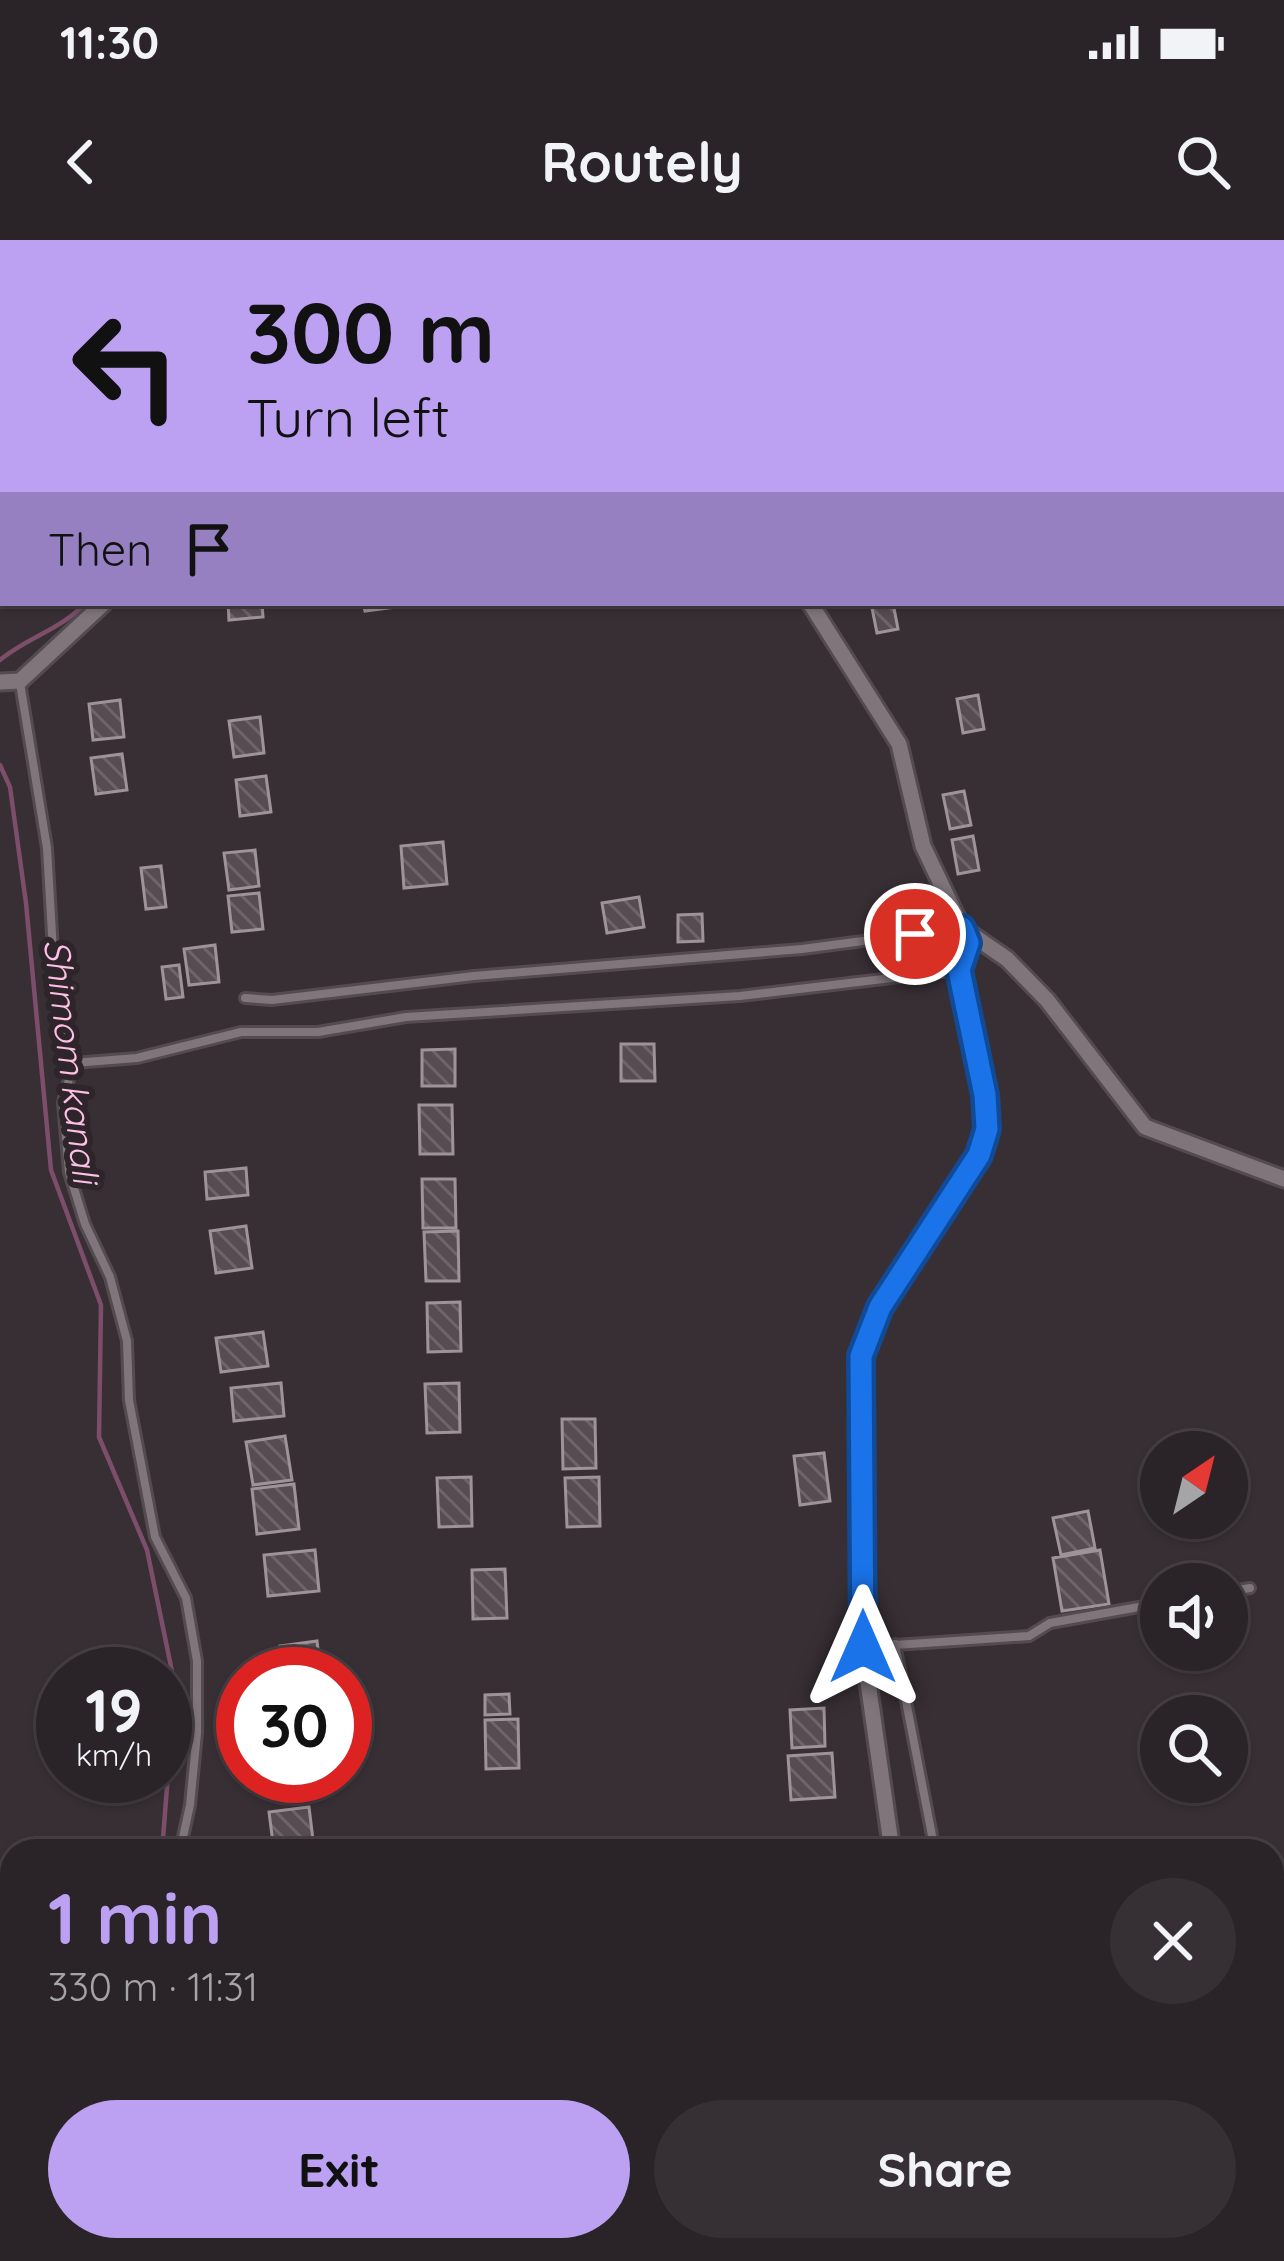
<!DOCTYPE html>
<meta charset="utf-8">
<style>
body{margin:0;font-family:Quicksand,sans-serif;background:#362f33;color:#f1f3f6;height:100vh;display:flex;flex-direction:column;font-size:45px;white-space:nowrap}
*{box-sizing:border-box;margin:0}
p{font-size:39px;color:#a5a4a7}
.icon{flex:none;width:66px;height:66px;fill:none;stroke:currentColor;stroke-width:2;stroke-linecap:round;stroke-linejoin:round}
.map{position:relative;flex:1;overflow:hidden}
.side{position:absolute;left:0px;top:1599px;width:1284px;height:423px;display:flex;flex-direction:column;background:#2a2327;border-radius:36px 36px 0 0;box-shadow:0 3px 9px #0004,0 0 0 3px #464044}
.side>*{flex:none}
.hud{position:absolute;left:0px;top:0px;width:1284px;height:366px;box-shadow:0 3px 9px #0004,0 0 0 3px #464044;background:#bca0f2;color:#111;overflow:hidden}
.needle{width:78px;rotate:35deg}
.buttons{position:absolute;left:1140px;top:1191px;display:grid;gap:24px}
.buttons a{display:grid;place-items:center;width:108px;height:108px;border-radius:50%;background:#2a2327;box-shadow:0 3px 9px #0004,0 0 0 3px #464044;font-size:60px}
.speed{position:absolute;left:36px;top:1407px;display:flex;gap:24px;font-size:60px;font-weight:700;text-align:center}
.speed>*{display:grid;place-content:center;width:156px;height:156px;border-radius:50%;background:#2a2327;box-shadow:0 3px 9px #0004,0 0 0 3px #464044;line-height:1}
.speed small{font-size:30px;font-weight:400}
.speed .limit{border:18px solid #d22;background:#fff;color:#111}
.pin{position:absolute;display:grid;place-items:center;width:102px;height:102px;color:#fff;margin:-51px;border:6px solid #fff;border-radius:50%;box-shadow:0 3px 12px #0007}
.me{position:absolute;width:132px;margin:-66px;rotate:0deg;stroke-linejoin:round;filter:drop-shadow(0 0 9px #0008)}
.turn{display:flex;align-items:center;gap:42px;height:252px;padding:0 48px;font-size:54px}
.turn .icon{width:156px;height:156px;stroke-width:2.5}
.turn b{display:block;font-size:84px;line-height:102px}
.then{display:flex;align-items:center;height:114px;padding:0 48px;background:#0003;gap:24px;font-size:45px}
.round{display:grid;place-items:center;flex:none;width:126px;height:126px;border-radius:63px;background:#362f33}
.head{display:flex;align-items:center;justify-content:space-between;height:204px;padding:0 48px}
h1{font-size:72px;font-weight:700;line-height:90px;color:#bca0f2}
.action{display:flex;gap:24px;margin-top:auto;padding:24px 48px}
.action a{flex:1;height:138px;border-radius:72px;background:#bca0f2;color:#111;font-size:48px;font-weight:700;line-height:138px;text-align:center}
.action a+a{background:#362f33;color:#f1f3f6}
.status{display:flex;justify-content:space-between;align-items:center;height:84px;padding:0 60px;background:#2a2327;direction:ltr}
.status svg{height:33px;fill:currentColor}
header{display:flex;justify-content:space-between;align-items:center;height:156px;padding:0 48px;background:#2a2327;font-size:54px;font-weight:700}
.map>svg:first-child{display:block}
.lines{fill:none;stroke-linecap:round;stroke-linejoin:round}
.stream{stroke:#7c4e6a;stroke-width:4.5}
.building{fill:url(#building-back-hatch);stroke:#9d9398;stroke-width:3}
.lane-casing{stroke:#534b50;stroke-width:14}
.street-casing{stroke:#534b50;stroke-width:21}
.lane{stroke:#7f757b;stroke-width:8}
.street{stroke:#7f757b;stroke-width:15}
.route-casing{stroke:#114b97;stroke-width:30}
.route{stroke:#1a73e8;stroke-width:21}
.labels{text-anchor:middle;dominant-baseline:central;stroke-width:12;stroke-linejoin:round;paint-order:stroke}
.water-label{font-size:36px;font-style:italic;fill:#fec1e5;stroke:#2e252a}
</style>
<div class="status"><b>11:30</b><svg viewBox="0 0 49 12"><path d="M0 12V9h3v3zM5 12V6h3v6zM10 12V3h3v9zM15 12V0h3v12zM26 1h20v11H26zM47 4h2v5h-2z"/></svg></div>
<header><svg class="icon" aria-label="back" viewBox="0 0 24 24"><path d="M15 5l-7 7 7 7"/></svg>Routely<svg class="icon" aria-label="search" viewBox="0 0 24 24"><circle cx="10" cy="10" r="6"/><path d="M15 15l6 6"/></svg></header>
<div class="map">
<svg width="1284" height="2021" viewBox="0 0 1284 2021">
<defs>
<pattern id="building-back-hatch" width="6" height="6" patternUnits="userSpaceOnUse" patternTransform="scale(3)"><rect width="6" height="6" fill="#564c52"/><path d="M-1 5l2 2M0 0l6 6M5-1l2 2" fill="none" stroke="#6e656a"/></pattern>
</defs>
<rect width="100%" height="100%" fill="#382f34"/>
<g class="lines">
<path class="stream" d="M278,3L280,0
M0,420C27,397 63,389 85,363
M0,525L10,547L26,663L51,930L101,1065L99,1197L147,1310L175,1446L162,1611
M123,2010L124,2021"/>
</g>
<path class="building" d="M228,363H262L263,377L229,380Z
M363,363H412V365L365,371Z
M871,363H893L898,389L877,393Z
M978,455L984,489L963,493L957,459Z
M120,460L124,497L93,500L89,464Z
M260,477L264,513L234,517L229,481Z
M122,514L127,550L96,554L91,518Z
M266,536L271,572L240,576L236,540Z
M964,551L971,585L950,589L943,555Z
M973,596L979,630L958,634L952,600Z
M443,602L447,644L404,648L401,606Z
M255,610L259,646L229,650L224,613Z
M161,626L166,667L146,669L141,628Z
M259,653L263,689L232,692L228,656Z
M639,657L644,687L607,693L602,663Z
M702,674L703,701L678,702V675Z
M215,705L219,742L189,745L184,709Z
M179,725L183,757L166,759L162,727Z
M621,804H654L655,841H621Z
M455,809V846H422V810Z
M419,865H452L453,914H420Z
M246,928L248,955L207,959L205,932Z
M422,939H455L456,988H423Z
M246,986L252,1028L216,1033L210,991Z
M458,991L459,1041H426L424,992Z
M460,1062L461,1111L428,1112L427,1063Z
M263,1092L268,1126L221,1132L216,1098Z
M281,1143L284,1176L234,1181L231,1148Z
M459,1143L460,1192L427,1193L425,1144Z
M562,1179H595L596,1228L563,1229Z
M285,1196L292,1240L253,1245L246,1202Z
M824,1213L830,1261L800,1265L794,1216Z
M471,1237L472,1286L439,1287L437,1238Z
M599,1237L600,1286L567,1287L565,1238Z
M294,1244L299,1289L257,1294L252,1249Z
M1088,1271L1095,1308L1061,1315L1053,1278Z
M315,1310L319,1351L268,1356L264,1315Z
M1100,1310L1109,1364L1062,1371L1053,1318Z
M505,1329L507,1378L473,1379L472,1330Z
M317,1401L321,1434H283L280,1406Z
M509,1454L510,1474L485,1475V1455Z
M824,1468L825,1506L792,1508L790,1470Z
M518,1479L519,1528L486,1529L485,1480Z
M832,1513L835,1557L791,1560L788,1516Z
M309,1567L314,1608L274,1611L269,1572Z
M798,1600H836V1611H798Z
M275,2010H309L311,2021H277Z
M825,2010H854L855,2021H826Z"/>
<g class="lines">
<g class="lane-casing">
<path id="lane" d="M497,0L499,3
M1253,0L1254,3
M292,3L294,0
M673,3L674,0
M1281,135L1284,150
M20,443L47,608L57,780L73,823L137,818L241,792H318L406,777L740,756L959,730L967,703L962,688L802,709L474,736L272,760L245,758
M73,823L63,863L69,932L85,984L110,1037L127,1101L129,1160L155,1297L186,1358L197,1421V1493L190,1565L180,1611
M1227,1352L1250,1348
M895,1404L935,1611
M865,1407L1029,1396L1050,1383L1161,1363
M148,2010L150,2021"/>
</g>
<g class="street-casing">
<path id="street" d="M810,363L899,504L923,606L962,688L1007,719L1047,760L1145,887L1284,939
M0,442L20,441L104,363
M892,1611L863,1407L861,1116L880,1067L979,915C997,856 972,789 959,730
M978,2010L987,2021"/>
</g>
<use href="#lane" class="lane"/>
<use href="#street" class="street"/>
</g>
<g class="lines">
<g class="route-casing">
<path id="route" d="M863,1407L861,1116L880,1067L979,915L987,889L985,855L959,730L968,703L962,688L915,694"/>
</g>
<use href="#route" class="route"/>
</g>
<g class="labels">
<g class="water-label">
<text transform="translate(72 821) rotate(83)">Shimom kanali</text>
</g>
</g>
</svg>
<div class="buttons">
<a><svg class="needle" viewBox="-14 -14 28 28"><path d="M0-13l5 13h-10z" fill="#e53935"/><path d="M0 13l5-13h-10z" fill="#a5a4a7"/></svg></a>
<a><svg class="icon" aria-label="sound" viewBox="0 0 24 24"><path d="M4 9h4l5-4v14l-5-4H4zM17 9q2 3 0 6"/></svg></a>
<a><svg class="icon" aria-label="search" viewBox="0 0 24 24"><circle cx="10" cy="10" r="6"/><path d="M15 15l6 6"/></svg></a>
</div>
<div class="speed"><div>19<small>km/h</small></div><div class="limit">30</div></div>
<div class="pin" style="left:915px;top:694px;background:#d93025"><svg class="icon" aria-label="arrive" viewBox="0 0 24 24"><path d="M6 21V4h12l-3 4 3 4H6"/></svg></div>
<svg class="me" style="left:863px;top:1407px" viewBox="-20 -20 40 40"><path d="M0-17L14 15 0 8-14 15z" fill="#1a73e8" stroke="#fff" stroke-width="4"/></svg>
<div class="hud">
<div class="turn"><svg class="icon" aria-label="left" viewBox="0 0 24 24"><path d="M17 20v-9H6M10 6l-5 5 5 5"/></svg><div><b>300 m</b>Turn left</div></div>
<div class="then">Then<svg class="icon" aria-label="arrive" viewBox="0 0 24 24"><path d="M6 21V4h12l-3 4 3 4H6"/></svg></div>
</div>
<section class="side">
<div class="head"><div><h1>1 min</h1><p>330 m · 11:31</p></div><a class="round"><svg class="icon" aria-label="close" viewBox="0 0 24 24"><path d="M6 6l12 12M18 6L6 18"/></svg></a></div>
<div class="action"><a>Exit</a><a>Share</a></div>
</section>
</div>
